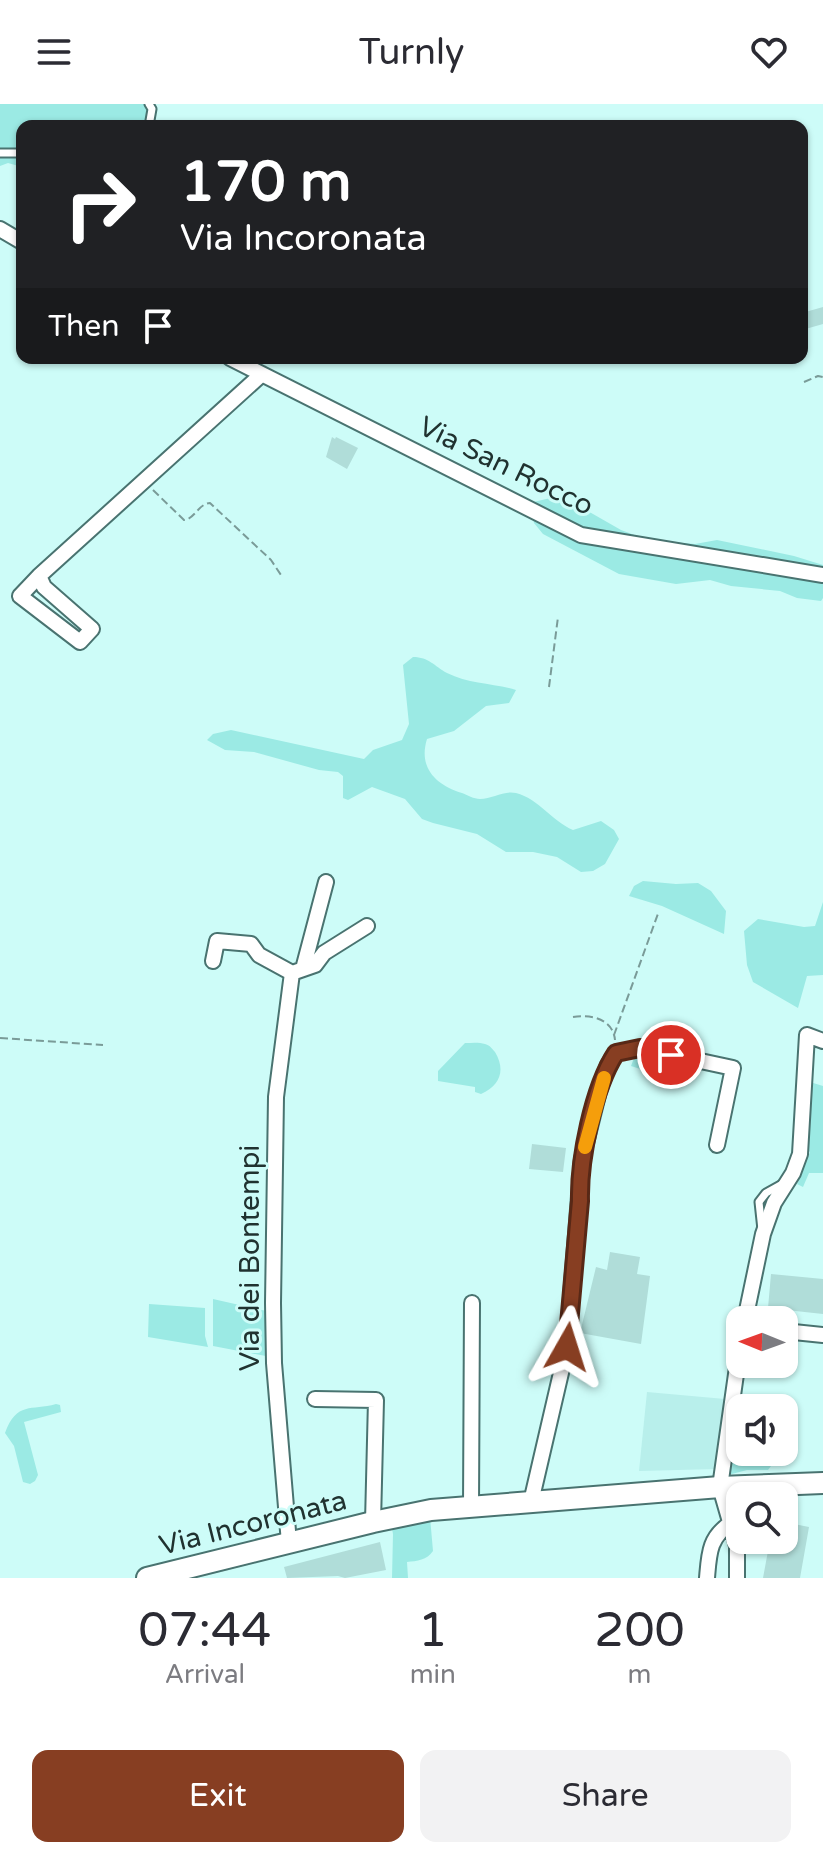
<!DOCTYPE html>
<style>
body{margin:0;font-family:"Varela Round",sans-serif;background:#f2f2f3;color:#2b2b33;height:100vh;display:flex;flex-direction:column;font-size:30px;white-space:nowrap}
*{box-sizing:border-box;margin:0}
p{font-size:26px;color:#7c7c81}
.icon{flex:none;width:44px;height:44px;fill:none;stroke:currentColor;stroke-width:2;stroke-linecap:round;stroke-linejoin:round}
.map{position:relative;height:1474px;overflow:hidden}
.details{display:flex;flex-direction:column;background:#fff;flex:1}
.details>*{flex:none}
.guide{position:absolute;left:16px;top:16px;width:792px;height:244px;border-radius:16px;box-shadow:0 2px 6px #0004;background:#202124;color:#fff;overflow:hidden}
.needle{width:52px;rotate:271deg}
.controls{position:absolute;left:726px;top:1202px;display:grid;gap:16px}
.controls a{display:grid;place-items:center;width:72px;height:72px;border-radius:16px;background:#fff;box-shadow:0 2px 6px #0004;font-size:40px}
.pin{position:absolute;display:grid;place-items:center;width:68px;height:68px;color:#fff;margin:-34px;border:4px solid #fff;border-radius:50%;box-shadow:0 2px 8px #0007}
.me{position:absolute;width:88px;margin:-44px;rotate:6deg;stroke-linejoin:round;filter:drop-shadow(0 0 6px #0008)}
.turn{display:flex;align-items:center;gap:28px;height:168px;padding:0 32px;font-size:36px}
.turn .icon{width:104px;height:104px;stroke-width:2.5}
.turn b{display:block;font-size:56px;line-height:68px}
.then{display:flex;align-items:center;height:76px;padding:0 32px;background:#0003;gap:16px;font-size:30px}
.eta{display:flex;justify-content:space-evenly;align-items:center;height:136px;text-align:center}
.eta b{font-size:48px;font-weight:600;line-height:56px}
.action{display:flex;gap:16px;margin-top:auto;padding:16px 32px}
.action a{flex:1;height:92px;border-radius:16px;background:#873e22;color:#fff;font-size:32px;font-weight:600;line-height:92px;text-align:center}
.action a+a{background:#f2f2f3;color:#2b2b33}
header{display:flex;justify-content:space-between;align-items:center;height:104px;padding:0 32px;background:#fff;font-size:36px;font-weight:600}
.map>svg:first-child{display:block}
.built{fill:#b8efeb}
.green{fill:#9beae4}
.building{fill:#b0ddd9}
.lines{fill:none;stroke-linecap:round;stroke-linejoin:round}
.service-casing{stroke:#497370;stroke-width:11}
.minor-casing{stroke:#497370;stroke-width:18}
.secondary-casing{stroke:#497370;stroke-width:24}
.path{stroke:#7a9b98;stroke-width:2;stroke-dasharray:8 4;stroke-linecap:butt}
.service{stroke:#fff;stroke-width:7}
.minor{stroke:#fff;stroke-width:14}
.secondary{stroke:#fff;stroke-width:20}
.route-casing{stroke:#582816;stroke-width:20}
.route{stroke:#873e22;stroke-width:14}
.slow{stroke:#f59e0b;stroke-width:14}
.labels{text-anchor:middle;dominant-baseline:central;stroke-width:6;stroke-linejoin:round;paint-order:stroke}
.street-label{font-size:28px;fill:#203230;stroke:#cdfcf8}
</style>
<header><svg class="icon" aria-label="menu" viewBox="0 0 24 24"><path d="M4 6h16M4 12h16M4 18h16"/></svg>Turnly<svg class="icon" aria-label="heart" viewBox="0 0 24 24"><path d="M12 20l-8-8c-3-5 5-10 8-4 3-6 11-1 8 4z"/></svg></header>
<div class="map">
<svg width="823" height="1474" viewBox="0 0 823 1474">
<rect width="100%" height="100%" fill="#cdfcf8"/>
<path class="built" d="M647,1288L725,1295L717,1365L639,1367Z"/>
<path class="green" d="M0,0H147L151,7L148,22H22V63L8,59L0,62Z
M555,393L579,402L621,426L648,436L695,440L717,436L794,452L823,461V494L821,497L797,494L780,487L731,482L710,476L676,480L619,470L543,430L534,419L529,399Z
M413,553C429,553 434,562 447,569C469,580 493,579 516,586L509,599L486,602L454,627L427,635C418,664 436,681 462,689C467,691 474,695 480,695C492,695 504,686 516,689C539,695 552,717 573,726L601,717L614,726L619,735L605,760L593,767L581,768L557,753L533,748H506L477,730L433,719L422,715L405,695L372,683L348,696L343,694V672L338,668L319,666L254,648L225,646L207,636L213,630L231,626L364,655L373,646L402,636L409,620L403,561Z
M643,777L676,780L698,779L711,787L726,807L724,830L662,802L629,792L634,782Z
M823,798V871L807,872L798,904L753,878L747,861L744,827L758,815L804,823L815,822Z
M465,939C471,939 479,938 485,940C491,942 491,944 495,948C506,966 500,982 481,990L475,988V983L438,977V967Z
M636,949L683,961L680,978L631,962Z
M810,978L823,982V1069H809L803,1083L797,1080L810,1048L807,1046Z
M213,1195L271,1208V1253L213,1242Z
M149,1200L205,1204V1232L208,1243L148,1233Z
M56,1300L60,1301L61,1308L24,1318L38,1371L35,1377L30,1380L23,1378L14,1342L5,1329C17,1297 31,1307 56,1300Z
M736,1347L752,1348L771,1358V1362L768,1366H747L728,1371V1355Z
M430,1413L433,1447C427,1456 417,1457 407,1458L408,1474H392L393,1430L391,1419Z"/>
<path class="building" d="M823,203V220L802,226V209Z
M332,333L335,335L336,333L358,344L347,365L326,353Z
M532,1040L566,1044L563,1068L529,1065Z
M610,1148L640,1153L637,1170L650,1172L641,1240L580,1229L596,1163L607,1166Z
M771,1170L823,1175V1210L768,1204Z
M784,1418L809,1423L800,1474H763L770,1436H784Z
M380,1438L386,1466L345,1474L338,1472L287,1474L284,1463Z"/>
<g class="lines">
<g class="service-casing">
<path id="service" d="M149,0L152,5L149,22
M0,49H22
M762,1126L759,1098L766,1089L784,1079"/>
</g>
<g class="minor-casing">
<path id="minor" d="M0,125L22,138
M230,254L581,431L823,471
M39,472L44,483L92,525L80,538L20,492L39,472L262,270
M213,857L217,837L251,840L259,851L292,869L315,861L324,849L367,822
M303,865L326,778
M745,1216L763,1130L774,1099L793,1069L800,1050L807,931L823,937
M784,1227L823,1231
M315,1295L376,1296L373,1418
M531,1398L567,1243L582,1055L599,987L608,961L616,949L640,944L733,964L717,1041
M471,1403L472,1199
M289,1439L274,1259L273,1199L276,993L292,869
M707,1474C709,1450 709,1433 731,1419
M737,1474V1442L720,1383L740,1242"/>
</g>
<g class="secondary-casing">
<path id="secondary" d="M147,1474L373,1418L431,1406L720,1383L823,1379"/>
</g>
<path class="path" d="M804,278L818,272L823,273
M153,386L184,416C195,415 198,400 210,399L271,456L281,471
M549,583L558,513
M573,913C591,910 613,915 615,936
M614,931L659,807
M0,934L103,941"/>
<use href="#service" class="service"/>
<use href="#minor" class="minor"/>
<use href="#secondary" class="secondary"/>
</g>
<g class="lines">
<g class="route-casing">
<path id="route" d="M567,1243L580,1097C579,1056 593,984 616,949L640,944L671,951"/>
</g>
<use href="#route" class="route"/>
<path class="slow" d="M585,1043L604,974"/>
</g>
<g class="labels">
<g class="street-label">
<text transform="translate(506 362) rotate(26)">Via San Rocco</text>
<text transform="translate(250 1154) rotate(-90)">Via dei Bontempi</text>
<text transform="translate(253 1419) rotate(-14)">Via Incoronata</text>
</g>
</g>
</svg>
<div class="controls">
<a><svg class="needle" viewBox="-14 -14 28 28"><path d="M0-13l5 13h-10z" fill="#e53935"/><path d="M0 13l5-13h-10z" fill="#7c7c81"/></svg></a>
<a><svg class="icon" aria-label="sound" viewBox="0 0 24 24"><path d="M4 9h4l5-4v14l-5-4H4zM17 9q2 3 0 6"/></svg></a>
<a><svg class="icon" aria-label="search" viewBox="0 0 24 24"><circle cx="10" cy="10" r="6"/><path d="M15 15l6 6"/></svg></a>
</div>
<div class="pin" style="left:671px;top:951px;background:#d93025"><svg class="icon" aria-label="arrive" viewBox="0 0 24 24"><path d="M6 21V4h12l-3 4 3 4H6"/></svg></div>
<svg class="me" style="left:567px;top:1243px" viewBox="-20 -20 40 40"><path d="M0-17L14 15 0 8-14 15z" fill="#873e22" stroke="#fff" stroke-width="4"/></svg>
<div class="guide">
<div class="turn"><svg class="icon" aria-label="right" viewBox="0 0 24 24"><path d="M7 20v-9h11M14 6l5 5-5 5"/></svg><div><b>170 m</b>Via Incoronata</div></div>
<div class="then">Then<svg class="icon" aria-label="arrive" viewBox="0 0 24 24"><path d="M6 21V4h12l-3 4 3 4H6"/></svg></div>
</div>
</div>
<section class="details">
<div class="eta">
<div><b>07:44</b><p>Arrival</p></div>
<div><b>1</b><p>min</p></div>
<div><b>200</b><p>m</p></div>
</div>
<div class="action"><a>Exit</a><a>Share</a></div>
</section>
